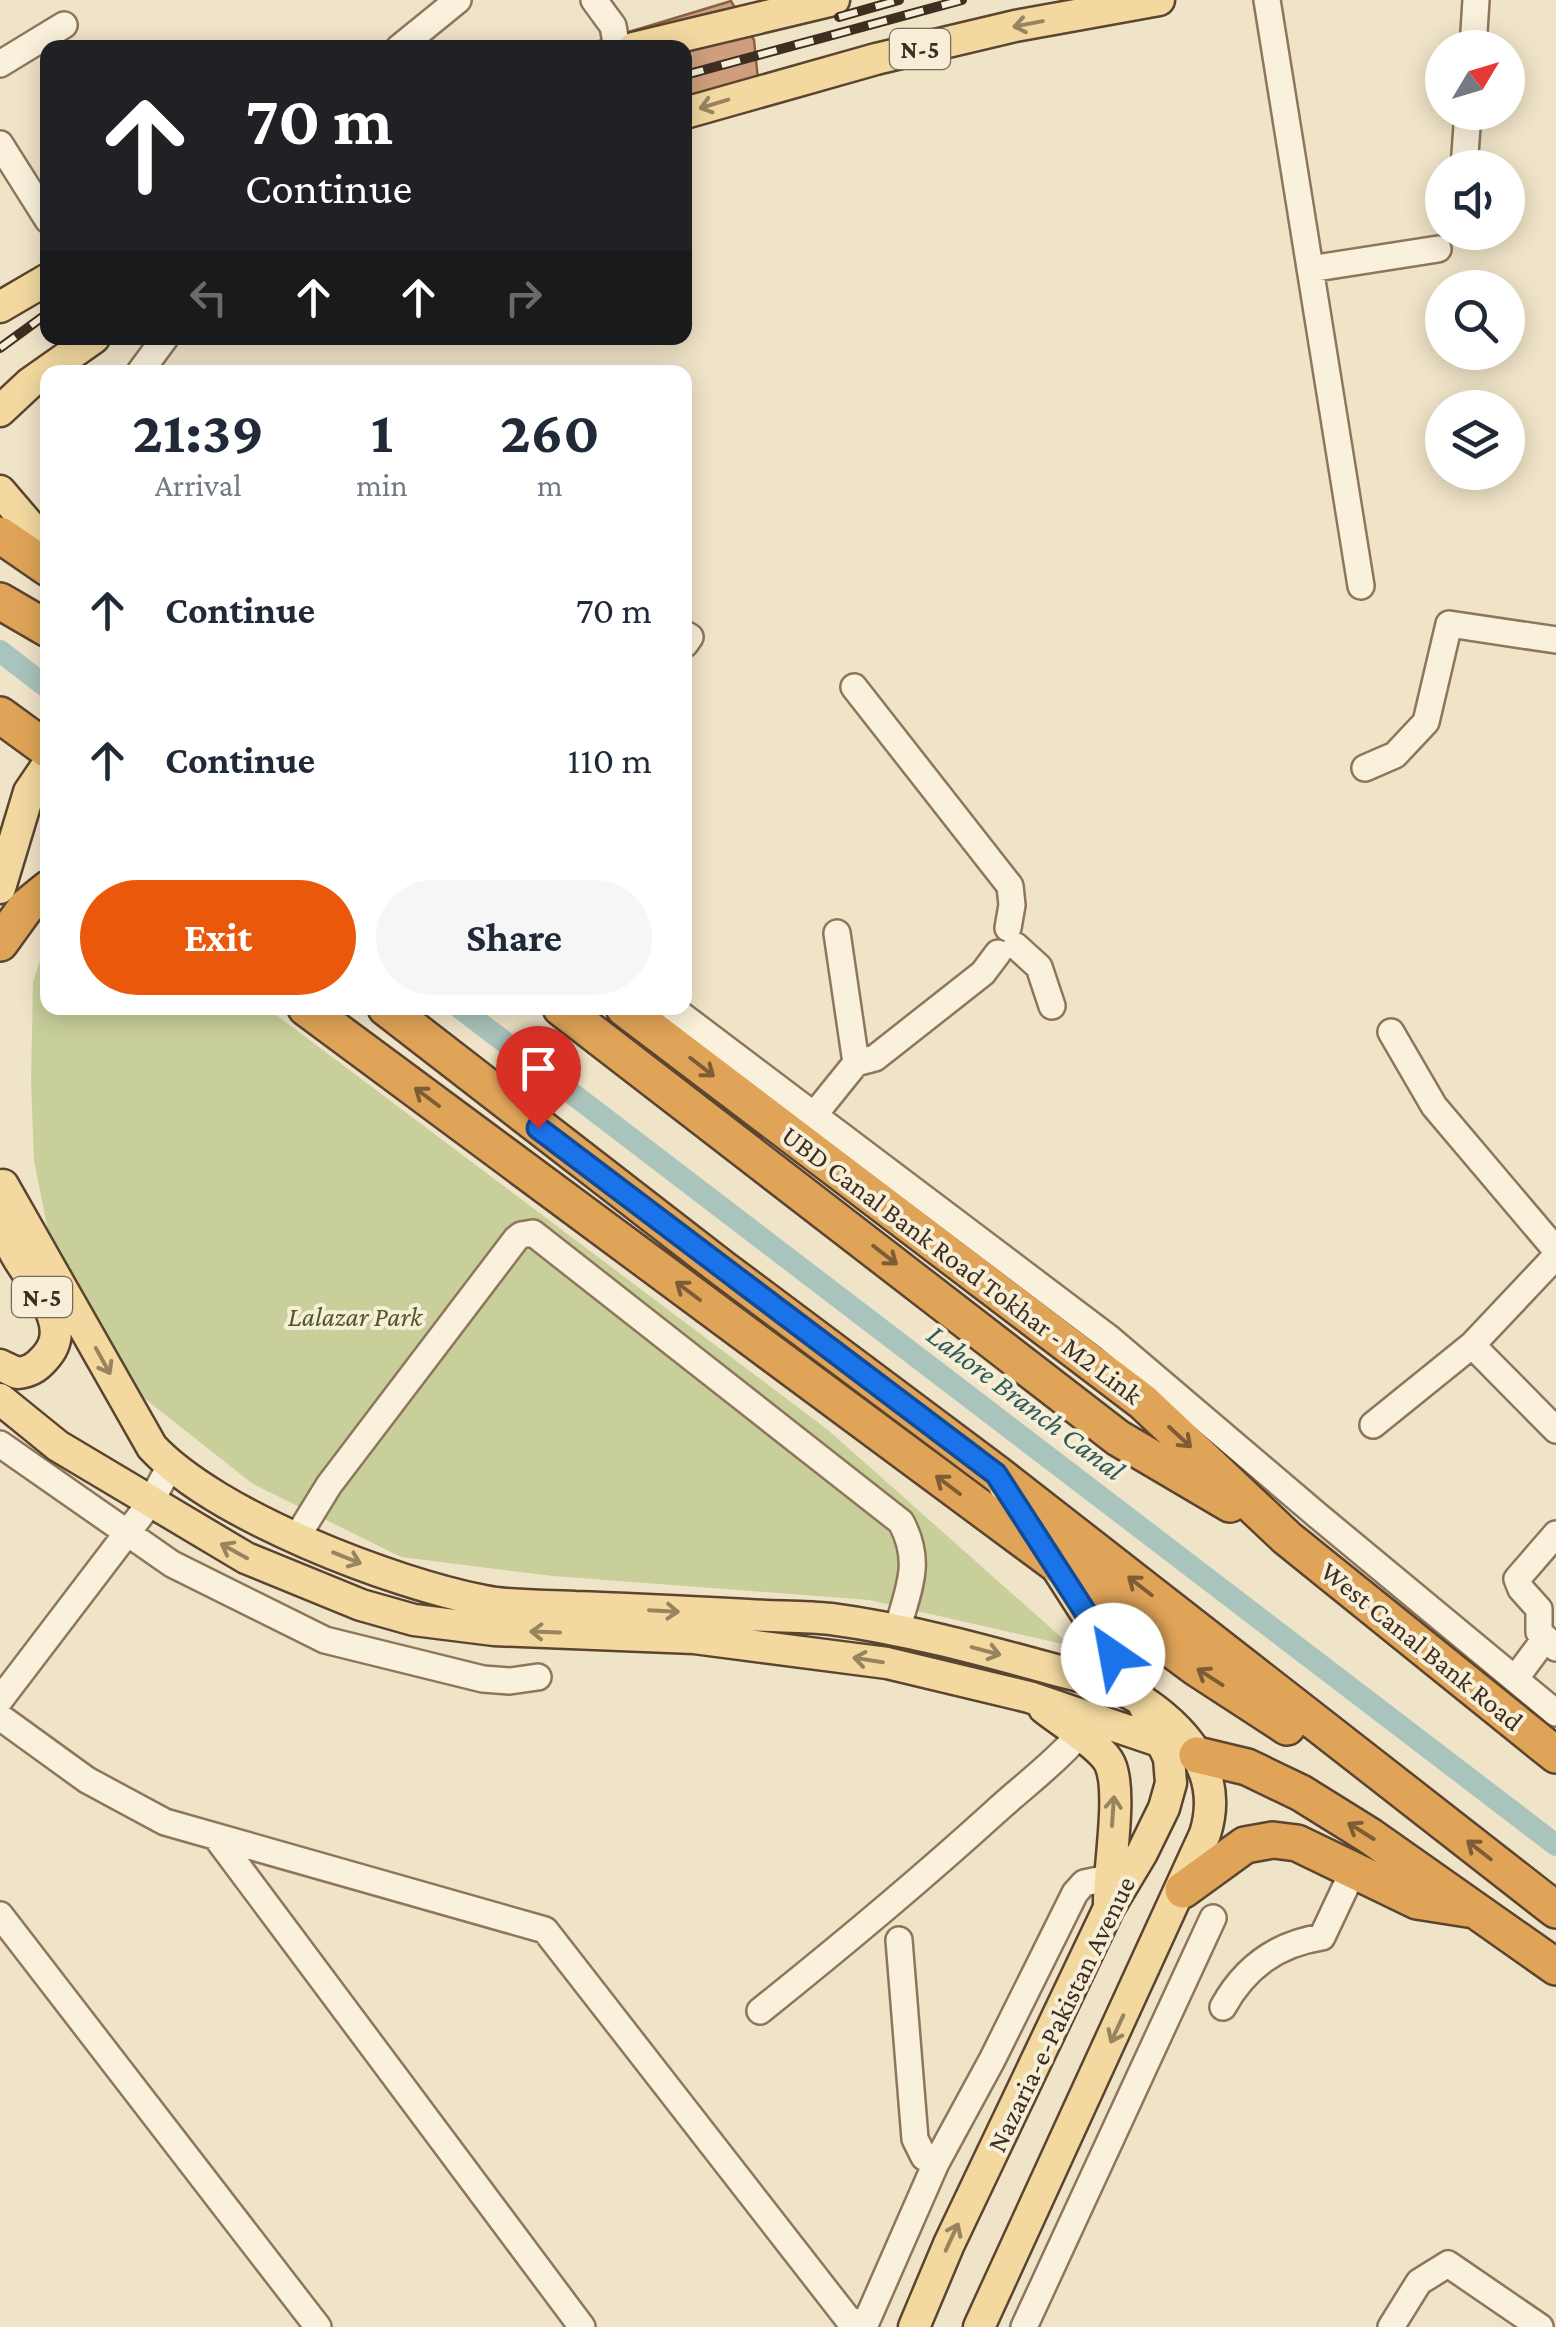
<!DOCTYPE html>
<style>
body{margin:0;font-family:"Crimson Pro",serif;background:#f6f6f7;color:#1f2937;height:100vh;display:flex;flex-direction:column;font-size:38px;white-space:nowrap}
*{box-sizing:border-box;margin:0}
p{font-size:32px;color:#747a83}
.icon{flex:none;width:55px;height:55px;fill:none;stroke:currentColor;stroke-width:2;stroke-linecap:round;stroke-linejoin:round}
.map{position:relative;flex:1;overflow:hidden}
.panel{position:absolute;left:40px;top:365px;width:652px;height:650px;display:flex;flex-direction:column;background:#fff;border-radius:20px;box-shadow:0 5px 25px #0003}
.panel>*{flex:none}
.banner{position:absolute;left:40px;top:40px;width:652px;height:305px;border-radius:20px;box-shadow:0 5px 25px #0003;background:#202124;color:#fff;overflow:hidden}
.needle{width:65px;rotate:52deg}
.buttons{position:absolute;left:1425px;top:30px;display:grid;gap:20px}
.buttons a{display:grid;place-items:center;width:100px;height:100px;border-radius:50%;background:#fff;box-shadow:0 5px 25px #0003;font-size:50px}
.pin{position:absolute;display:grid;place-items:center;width:85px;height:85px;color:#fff;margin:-102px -42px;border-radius:50% 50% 50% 0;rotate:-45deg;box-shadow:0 0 10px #0007}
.pin .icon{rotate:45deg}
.me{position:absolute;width:110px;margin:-55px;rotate:327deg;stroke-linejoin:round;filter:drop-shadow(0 0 8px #0008)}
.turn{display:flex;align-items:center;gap:35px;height:210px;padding:0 40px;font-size:45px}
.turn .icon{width:130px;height:130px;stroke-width:2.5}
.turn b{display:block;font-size:70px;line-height:85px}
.lanes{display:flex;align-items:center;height:95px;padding:0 40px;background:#0003;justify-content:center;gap:50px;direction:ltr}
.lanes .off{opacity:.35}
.eta{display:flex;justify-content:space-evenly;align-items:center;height:170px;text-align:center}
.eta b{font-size:60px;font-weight:700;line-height:70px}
.primary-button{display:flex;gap:20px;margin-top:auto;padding:20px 40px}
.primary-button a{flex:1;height:115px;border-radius:60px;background:#ea580c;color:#fff;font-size:40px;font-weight:700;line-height:115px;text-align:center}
.primary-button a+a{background:#f6f6f7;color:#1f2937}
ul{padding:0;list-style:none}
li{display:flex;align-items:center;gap:30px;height:150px;padding:0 40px}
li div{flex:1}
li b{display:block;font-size:38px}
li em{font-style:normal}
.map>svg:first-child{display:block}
.green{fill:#c9cf9b}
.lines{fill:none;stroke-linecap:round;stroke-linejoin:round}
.canal{stroke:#a9c4bc;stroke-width:22}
.building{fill:#cf9f7d;stroke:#8d5f41;stroke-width:2.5}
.minor-casing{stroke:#8d765c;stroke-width:30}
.major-casing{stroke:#5b4430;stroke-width:35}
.highway-casing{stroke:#5b4430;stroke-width:40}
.minor{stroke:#faf1dc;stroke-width:25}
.major{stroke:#f3d9a0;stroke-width:30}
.highway{stroke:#e0a458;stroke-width:35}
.rail-casing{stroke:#3d2e20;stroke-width:10}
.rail{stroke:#f7eed8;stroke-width:6;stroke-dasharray:19;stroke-linecap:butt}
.oneway{stroke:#988460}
.oneway2{stroke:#7e5d36}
.route-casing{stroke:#114b97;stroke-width:25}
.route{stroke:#1a73e8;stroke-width:18}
.labels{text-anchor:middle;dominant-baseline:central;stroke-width:8;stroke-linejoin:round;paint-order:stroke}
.shield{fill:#f7eed8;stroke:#756857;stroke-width:2.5}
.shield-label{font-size:25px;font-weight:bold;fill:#3d2e20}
.street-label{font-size:28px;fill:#3d2e20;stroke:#f7eed8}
.park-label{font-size:28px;font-style:italic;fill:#4d5a26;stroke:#f7eed8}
.water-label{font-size:30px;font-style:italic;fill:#2f5d5a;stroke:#f7eed8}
</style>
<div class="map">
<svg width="1556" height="2327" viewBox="0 0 1556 2327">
<rect width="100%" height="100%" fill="#f0e4c8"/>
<path class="green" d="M47,940L48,1008H267L828,1430L1071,1646L869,1600L553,1576L401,1557L253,1484L135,1391L48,1231L34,1161L31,1080L33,982Z"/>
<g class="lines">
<path class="canal" d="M0,651L48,688
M460,1008L1556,1845"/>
</g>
<path class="building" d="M731,1L754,40L758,80L685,111V48H576Z"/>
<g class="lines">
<g class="minor-casing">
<path id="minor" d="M594,0L613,26L617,48
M1267,0L1361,586
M399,48L458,0
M1473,48L1476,0
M0,64L64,25
M0,144L48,220
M1464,168L1468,112
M1310,269L1438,249
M140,372L165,338
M685,634L690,637L685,644
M854,687L1010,886L1012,905L1008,928
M1365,768L1395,755L1426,722L1449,624L1556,640
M837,933L856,1063
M1016,946L1039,967L1052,1006
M672,1008L1109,1338L1317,1515L1556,1713
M1391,1032L1434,1106L1556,1250
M814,1115L856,1063L875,1058L983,973L998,953
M1472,1345L1556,1430
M1373,1425L1472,1345L1556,1256
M0,1444L172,1564L325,1640L483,1679L510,1681L538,1677
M1556,1534L1517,1579L1521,1589L1539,1609V1632L1556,1648
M297,1537L329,1485L516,1239L521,1235L533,1233L901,1522C923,1563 908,1589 897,1631
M1515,1679L1544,1640
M0,1700L150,1503L170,1466
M0,1717L87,1780L165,1822L545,1930L848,2319L865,2325
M216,1837L582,2327
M0,1915L318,2327
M899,1940L915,2139L924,2157L936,2163
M1223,2007C1245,1967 1277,1944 1322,1937L1354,1869
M760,2011C840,1947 918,1882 994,1813C1022,1787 1053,1765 1078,1736
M864,2327L936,2163L992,2060L1075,1893L1084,1883L1108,1878
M1024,2327L1213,1918
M1391,2327L1419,2282L1448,2264L1540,2327"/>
</g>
<g class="major-casing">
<path id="major" d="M633,48L834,0
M685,113L876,59L1015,26L1159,0
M0,307L48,279
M0,411L30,383L94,338
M0,491L48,547
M0,888L29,792L48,764
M3,1185L152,1447C216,1516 392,1583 484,1601C513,1607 545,1605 575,1607C632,1609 690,1612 748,1615C776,1617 804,1616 831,1619C906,1629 979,1649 1052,1669C1082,1677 1119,1684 1144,1702C1191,1734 1223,1777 1205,1834L979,2327
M0,1365L17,1373C29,1372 36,1368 44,1359C79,1323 26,1280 12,1247C6,1233 7,1214 5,1200
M0,1399L58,1446L246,1558L361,1605L414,1620L494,1630L694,1638L887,1663L1029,1697L1194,1753
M1044,1708C1061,1722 1102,1746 1110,1764C1123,1793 1108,1870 1109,1905
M914,2327L949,2244L1109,1908L1142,1853L1164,1808L1171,1783L1169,1758L1141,1699L1003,1484"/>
</g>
<g class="highway-casing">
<path id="highway" d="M0,535L48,568
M0,601L48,629
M0,715L48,750
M0,943L26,907L48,889
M306,1008L1195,1667L1287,1727
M386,1008L722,1268L996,1473L1556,1910
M561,1008L1118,1438L1230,1504
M624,1008L1143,1402L1287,1538L1556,1755
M1197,1755L1247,1767L1301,1793L1370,1836L1556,1967
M1183,1890L1245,1845L1273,1840L1297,1843L1417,1901L1468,1909"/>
</g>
<use href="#minor" class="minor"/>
<use href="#major" class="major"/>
<use href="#highway" class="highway"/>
<g class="rail-casing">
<path id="rail" d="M839,17L899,0
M685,75L962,0
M0,348L48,313"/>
</g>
<use href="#rail" class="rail"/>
</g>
<defs><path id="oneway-shaft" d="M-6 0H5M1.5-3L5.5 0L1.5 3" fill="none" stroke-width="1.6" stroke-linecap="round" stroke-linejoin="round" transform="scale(2.5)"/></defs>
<g class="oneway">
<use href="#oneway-shaft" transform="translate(1028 24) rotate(169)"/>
<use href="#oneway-shaft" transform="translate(714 104) rotate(163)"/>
<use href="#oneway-shaft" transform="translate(103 1361) rotate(61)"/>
<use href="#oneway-shaft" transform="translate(234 1551) rotate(-151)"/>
<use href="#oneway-shaft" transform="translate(347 1558) rotate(22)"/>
<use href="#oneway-shaft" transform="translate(664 1611) rotate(3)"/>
<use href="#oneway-shaft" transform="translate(545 1632) rotate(-178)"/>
<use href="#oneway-shaft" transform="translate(986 1651) rotate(15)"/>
<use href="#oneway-shaft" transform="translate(868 1660) rotate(-171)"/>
<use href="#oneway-shaft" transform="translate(1113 1811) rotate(-86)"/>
<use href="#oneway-shaft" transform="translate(1117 2029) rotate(115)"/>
<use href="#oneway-shaft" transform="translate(952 2237) rotate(-65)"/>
</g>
<g class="oneway2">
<use href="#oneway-shaft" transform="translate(702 1067) rotate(38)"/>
<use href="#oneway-shaft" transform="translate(427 1097) rotate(-143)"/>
<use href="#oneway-shaft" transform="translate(885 1255) rotate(38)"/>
<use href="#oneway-shaft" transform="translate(688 1291) rotate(-143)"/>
<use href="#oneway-shaft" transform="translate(1180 1437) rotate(43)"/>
<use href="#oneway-shaft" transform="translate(948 1485) rotate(-143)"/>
<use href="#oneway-shaft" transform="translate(1140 1586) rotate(-142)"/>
<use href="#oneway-shaft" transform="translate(1210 1677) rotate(-147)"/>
<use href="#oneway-shaft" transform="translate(1361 1831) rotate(-148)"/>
<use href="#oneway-shaft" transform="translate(1479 1850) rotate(-142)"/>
</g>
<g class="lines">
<g class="route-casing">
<path id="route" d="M538,1128L996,1474L1113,1655"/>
</g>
<use href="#route" class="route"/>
</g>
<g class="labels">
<g class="shield">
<rect x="890" y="29" width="60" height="40" rx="8"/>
<rect x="12" y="1277" width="60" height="40" rx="8"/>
</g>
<g class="shield-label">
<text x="920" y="49">N-5</text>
<text x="42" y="1297">N-5</text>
</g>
<g class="street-label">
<text transform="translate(962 1265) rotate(37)">UBD Canal Bank Road Tokhar - M2 Link</text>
<text transform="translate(1422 1646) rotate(39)">West Canal Bank Road</text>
<text transform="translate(1061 2014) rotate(-64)">Nazaria-e-Pakistan Avenue</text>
</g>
<g class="park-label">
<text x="355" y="1316">Lalazar Park</text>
</g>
<g class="water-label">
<text transform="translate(1026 1402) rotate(37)">Lahore Branch Canal</text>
</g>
</g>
</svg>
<div class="buttons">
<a><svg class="needle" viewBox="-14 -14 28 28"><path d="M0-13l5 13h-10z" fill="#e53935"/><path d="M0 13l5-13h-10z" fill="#747a83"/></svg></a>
<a><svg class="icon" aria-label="sound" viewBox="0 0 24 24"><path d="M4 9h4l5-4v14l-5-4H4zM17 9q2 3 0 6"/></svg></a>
<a><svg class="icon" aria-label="search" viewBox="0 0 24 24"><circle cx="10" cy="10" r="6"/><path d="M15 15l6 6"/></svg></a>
<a><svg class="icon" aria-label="layers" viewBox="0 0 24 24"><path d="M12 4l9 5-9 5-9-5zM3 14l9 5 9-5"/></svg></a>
</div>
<div class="pin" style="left:538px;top:1128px;background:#d93025"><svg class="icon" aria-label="arrive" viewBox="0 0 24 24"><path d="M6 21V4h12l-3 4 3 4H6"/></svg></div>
<svg class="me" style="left:1113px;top:1655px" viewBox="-20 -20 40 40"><circle r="19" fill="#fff"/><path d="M0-13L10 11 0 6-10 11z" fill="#1a73e8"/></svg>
<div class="banner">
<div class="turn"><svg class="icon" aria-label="ahead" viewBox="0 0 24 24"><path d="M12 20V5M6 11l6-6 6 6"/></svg><div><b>70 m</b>Continue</div></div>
<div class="lanes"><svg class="icon off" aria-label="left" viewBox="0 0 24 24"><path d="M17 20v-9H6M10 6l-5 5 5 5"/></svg><svg class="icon" aria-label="ahead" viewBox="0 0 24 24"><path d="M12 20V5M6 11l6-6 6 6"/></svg><svg class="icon" aria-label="ahead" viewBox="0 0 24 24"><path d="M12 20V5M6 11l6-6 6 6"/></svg><svg class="icon off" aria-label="right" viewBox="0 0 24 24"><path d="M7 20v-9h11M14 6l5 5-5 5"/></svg></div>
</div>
<section class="panel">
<div class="eta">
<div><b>21:39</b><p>Arrival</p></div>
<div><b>1</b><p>min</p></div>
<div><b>260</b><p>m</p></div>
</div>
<ul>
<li><svg class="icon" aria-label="ahead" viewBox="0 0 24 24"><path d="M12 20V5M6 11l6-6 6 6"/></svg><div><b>Continue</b></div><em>70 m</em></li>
<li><svg class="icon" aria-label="ahead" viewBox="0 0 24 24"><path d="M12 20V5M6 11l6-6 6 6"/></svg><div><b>Continue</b></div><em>110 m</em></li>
</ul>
<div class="primary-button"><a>Exit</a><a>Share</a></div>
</section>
</div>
